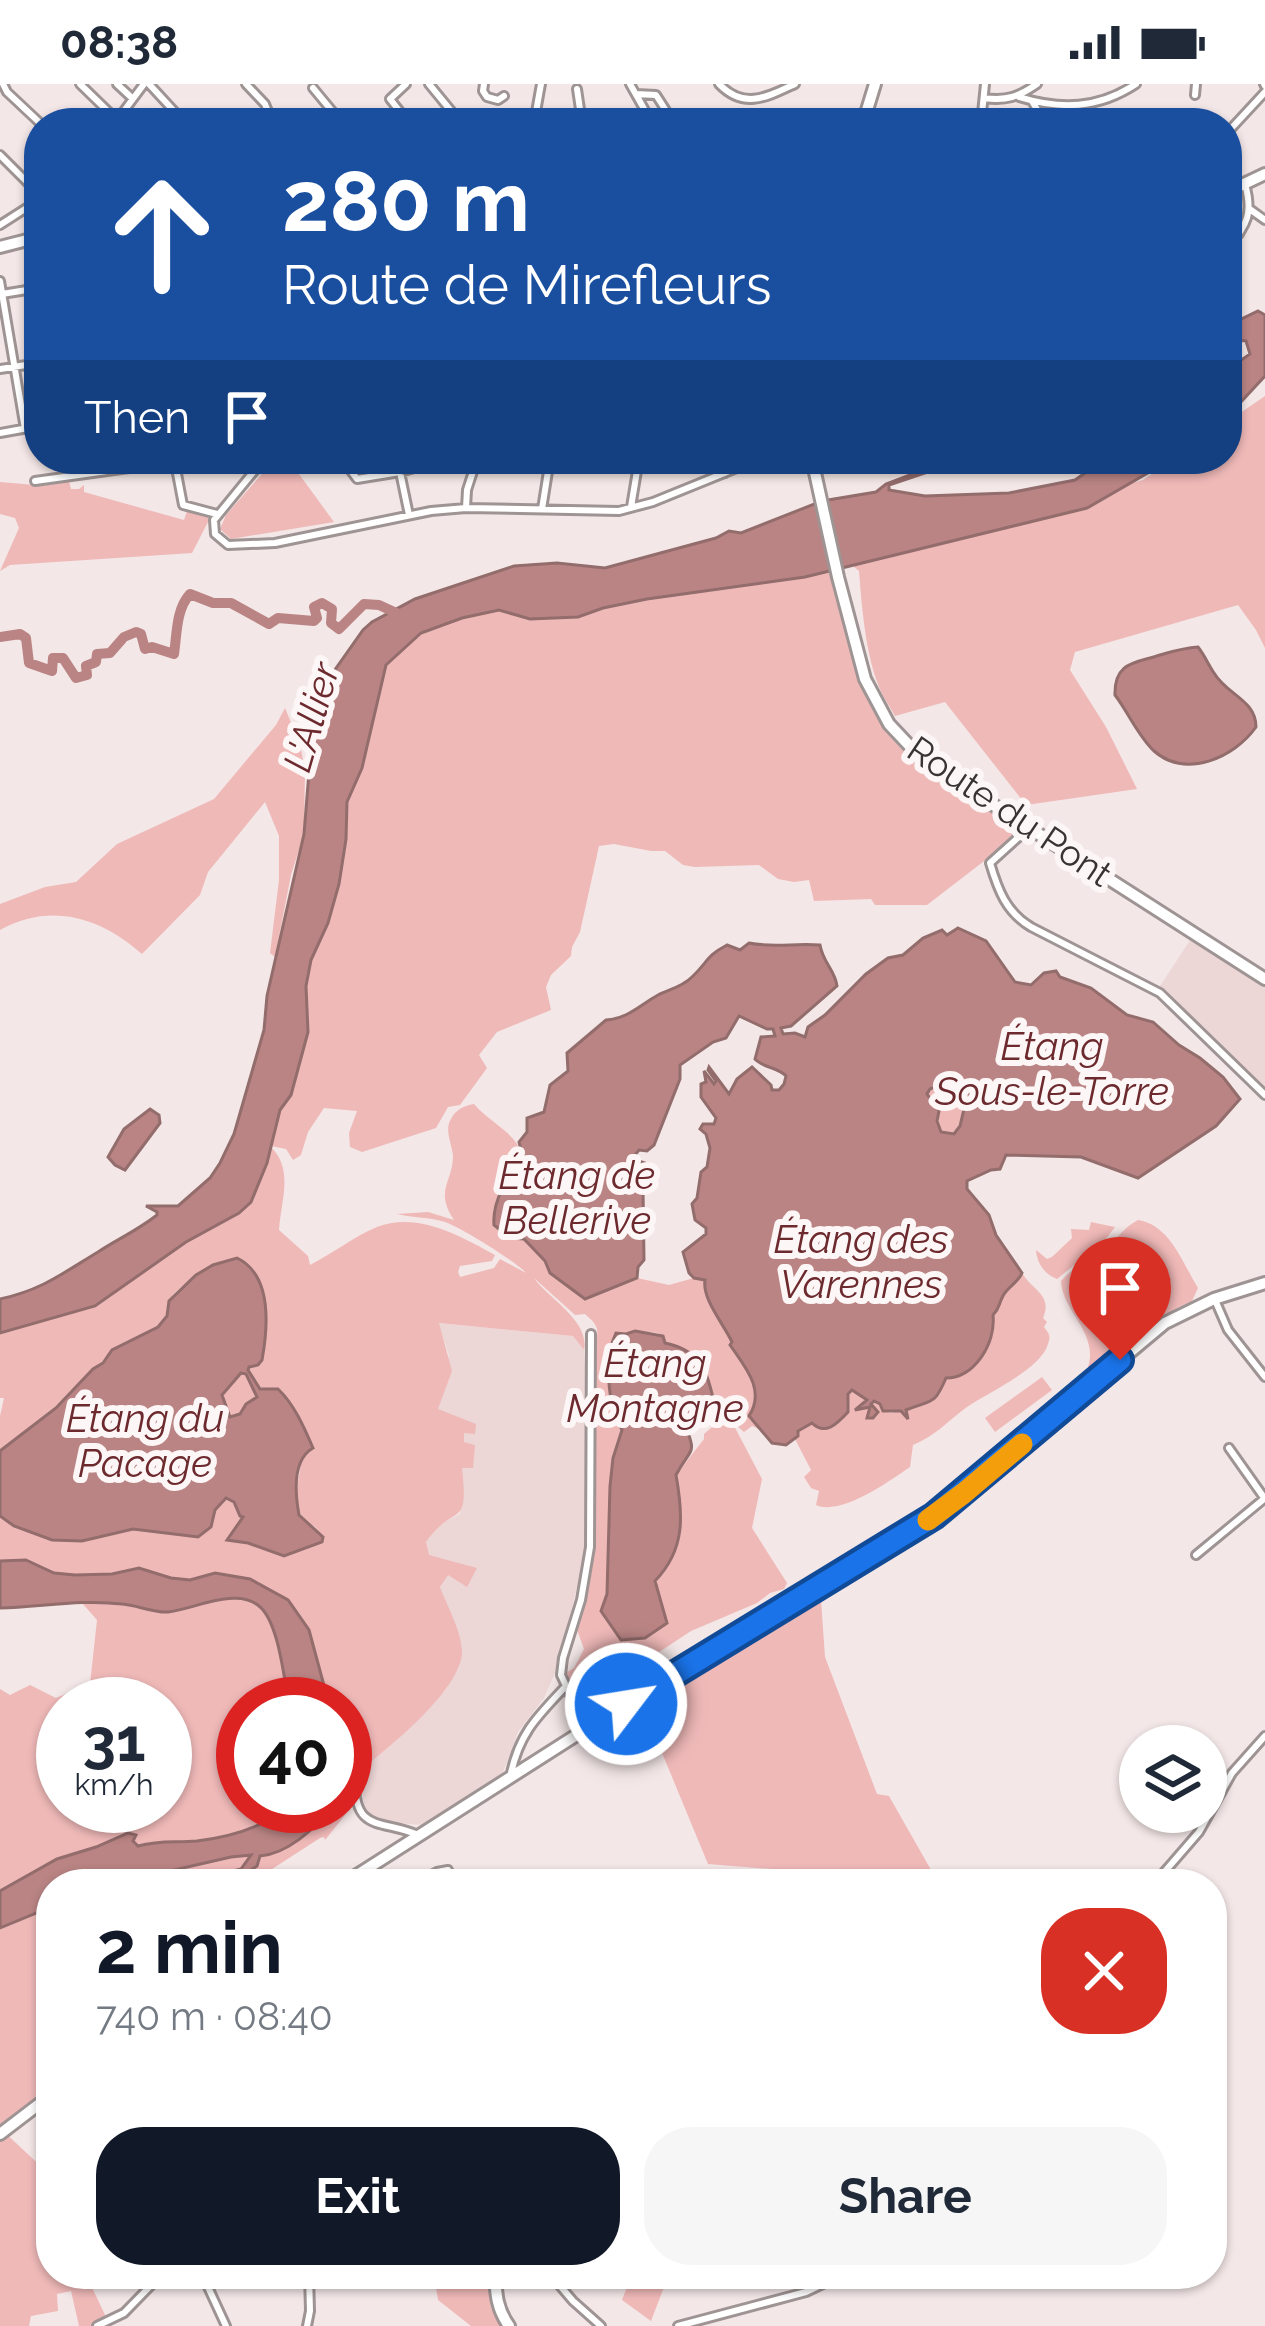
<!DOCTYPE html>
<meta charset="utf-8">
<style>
body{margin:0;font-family:Raleway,sans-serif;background:#f6f6f7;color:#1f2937;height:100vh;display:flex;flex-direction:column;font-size:45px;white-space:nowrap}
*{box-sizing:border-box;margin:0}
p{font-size:39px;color:#747a83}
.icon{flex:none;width:66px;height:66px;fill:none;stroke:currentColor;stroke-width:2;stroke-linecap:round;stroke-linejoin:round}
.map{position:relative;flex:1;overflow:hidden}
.drawer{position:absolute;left:36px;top:1785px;width:1191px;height:420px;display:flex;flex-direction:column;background:#fff;border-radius:48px;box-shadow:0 3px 9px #0004}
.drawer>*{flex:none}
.banner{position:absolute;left:24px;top:24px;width:1218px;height:366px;border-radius:48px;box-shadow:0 3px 9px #0004;background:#1a4fa0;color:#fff;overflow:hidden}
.buttons{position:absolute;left:1119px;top:1641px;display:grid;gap:24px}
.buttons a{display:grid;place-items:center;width:108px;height:108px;border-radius:50%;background:#fff;box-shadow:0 3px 9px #0004;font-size:60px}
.speed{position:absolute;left:36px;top:1593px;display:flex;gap:24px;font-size:60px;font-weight:700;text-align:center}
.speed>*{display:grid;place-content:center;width:156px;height:156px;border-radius:50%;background:#fff;box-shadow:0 3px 9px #0004;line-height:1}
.speed small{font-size:30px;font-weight:400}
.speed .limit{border:18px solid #d22;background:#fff;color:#111}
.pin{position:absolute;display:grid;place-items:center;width:102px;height:102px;color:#fff;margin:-123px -51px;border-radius:50% 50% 50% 0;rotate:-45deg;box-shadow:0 0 12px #0007}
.pin .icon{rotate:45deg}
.me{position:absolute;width:132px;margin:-66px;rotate:59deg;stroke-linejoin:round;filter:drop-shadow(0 0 9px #0008)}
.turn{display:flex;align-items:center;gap:42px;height:252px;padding:0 60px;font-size:54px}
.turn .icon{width:156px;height:156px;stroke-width:2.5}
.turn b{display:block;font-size:84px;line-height:102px}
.then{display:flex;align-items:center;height:114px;padding:0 60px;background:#0003;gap:24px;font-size:45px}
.round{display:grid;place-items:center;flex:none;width:126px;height:126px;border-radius:48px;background:#f6f6f7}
.head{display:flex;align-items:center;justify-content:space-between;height:204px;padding:0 60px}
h1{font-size:72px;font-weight:700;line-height:90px;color:#111827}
.button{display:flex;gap:24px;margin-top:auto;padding:24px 60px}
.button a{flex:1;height:138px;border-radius:48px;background:#111827;color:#fff;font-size:48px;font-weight:700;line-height:138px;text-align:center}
.button a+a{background:#f6f6f7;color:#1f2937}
.status{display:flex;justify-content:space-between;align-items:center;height:84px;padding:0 60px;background:#fff;direction:ltr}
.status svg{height:33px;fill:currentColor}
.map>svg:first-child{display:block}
.built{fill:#ecd6d6}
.green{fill:#efb9b8;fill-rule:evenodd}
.water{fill:#ba8484;stroke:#936c6c;stroke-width:3;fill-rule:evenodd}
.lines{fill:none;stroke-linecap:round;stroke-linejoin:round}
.river{stroke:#ba8484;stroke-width:10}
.street-casing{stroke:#9f9494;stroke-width:12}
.secondary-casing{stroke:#9f9494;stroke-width:16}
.street{stroke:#fff;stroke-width:6}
.secondary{stroke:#fff;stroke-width:10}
.route-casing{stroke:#114b97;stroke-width:30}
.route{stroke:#1a73e8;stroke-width:21}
.slow{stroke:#f59e0b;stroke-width:21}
.labels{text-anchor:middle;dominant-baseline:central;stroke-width:12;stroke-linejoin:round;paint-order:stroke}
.street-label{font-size:36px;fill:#393434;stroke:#fdf6f6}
.water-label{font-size:39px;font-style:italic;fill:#6d2a2e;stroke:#fdf6f6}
</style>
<div class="status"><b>08:38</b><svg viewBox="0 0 49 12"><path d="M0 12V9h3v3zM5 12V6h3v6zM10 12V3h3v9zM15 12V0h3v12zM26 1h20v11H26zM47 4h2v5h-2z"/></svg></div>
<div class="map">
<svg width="1265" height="2242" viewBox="0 0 1265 2242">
<rect width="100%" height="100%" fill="#f4e7e7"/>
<path class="built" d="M1193,852L1265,899V1007L1158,905Z
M438,1239L573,1252L584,1266L588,1333L585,1472L556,1586L544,1614L518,1648L502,1691L425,1741L376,1738L365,1723L358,1688L426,1628L445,1606L459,1584L462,1566L440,1503L447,1491L428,1471L426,1458L437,1442L460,1430L462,1383L475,1361L463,1358L464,1348L438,1325L449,1271Z"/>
<path class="green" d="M1265,312V564L1256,546L1238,521L1075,568L1070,586L1106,643L1137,705L1026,721L945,618L895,632C892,626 888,621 885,615C866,582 862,524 859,487L854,483L856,477L1143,396L1174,375H1227V338Z
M275,375H288L334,438L231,455L220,445L226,431Z
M69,397L71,405H79L84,401V408L184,436L187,427L207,431L209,436L192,469L10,481L0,487L19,444L15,434L0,430V398L35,401Z
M832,486C848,555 858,634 919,680C949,702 983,720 1014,742V754L927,821H875L871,815L814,817L809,796L794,798L778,795L759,781L695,783L683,781L665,767H651L614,760L599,762L580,848L572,863L571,872L551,891L546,903L551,926L497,948L479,971L487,984L460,1021L448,1023L436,1044L362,1068L350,1063L349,1049L357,1027L324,1024L308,1048L301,1071L293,1076L286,1065L271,1062L280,1026L291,1011L308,948L306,902L311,876L328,839L339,800L346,755L347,718L362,684L386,581L421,549L462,534L499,526L530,535L578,533L603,524L647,515L805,493Z
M285,624L300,660L305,687L304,750L291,791L275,873L270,869L279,796V752L265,718L208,788L200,811L142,870C100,833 51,818 0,846V820L45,803L76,798L117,760L214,715L276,641Z
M935,1003L947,1007L961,1020L963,1032L954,1050L941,1049L936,1022L927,1010L930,1005Z
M474,1020C490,1039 517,1049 523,1073L509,1092L493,1127L515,1153L524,1155L545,1177L550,1189L584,1215L637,1194L669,1201L694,1194L705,1196C703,1216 723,1239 732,1258L731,1262C745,1284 766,1306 749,1332L759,1345L752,1342L744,1348L732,1338L762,1395L752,1444L787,1499L784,1505L770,1509L757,1519L691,1547L635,1584L637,1588L633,1594L589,1624C575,1618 567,1603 567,1588L574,1584L584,1565L576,1543L586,1512L595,1459L596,1257C600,1243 595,1239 585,1230L575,1231L534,1194C549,1215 590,1237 584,1266L573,1252L439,1239L452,1287L438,1325L476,1340L475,1350L464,1349V1358L475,1361L473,1384H462C469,1448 455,1417 426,1458L429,1471L477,1484L467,1503L448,1491L440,1503C447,1522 461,1546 462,1567C463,1605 386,1666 358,1688H352L351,1710L354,1720L325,1756L324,1753L320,1754L249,1800H226C241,1793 255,1789 259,1772C287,1768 316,1746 330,1722H345V1620H329L309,1546L215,1489L190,1496L171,1494L139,1484L112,1490L75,1491L54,1489L26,1476L0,1477V1432L14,1442L82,1457L133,1445L198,1453L211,1443L215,1426L227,1413L234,1417L240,1431L243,1433L228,1457C264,1460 284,1481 317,1457L321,1458L323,1453L315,1443L299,1432L296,1411L306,1347L289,1316C270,1309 256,1306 247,1286L249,1283L258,1281L196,1191C188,1198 174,1207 169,1217C165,1226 169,1234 159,1242C145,1253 124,1254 111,1268C79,1303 41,1343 0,1367V1332L4,1314H0V1249L95,1222L186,1158L239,1129L251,1118L271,1063C294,1086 281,1116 279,1146L308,1172L310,1181C332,1170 353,1153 377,1143C417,1127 461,1152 495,1171L492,1177L460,1182L458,1188L460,1193L494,1184L500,1175L526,1189C515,1177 462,1144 445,1138C430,1133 413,1134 397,1130L428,1128L454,1136C434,1106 453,1098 453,1072C452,1060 444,1046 451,1035C456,1025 464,1022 474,1020ZM635,1247L658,1249L717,1329L719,1337L704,1350V1355L676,1391C683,1430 686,1466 655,1497L658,1515L663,1524L601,1527L607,1510L608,1491L610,1402L613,1375L622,1346L611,1325L609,1267Z
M1138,1136C1170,1141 1182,1178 1198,1204L1192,1217C1156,1232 1131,1258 1103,1284L1088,1283C1099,1249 1062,1227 1061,1197C1075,1181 1093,1175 1108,1162C1119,1152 1125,1143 1138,1136Z
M1091,1138L1115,1143L1105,1156L1057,1195C1044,1190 1037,1179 1036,1166L1047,1175L1052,1173L1072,1154L1071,1145L1089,1146Z
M1022,1189C1032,1206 1053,1211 1043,1234L1047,1238L1044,1243C1049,1250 1051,1251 1048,1260C1041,1285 989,1308 967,1323C948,1337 935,1352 913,1361L910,1383C888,1398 841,1432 816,1421L819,1407L811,1404L804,1393L811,1386L795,1355C804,1332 828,1345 846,1331L848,1310L852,1306L868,1316L856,1324H871L868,1334H873L875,1325L871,1320L874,1317L880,1320L883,1327L891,1329L900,1326L906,1329L905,1326L928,1318L946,1293C987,1288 986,1262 994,1230C998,1212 1014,1204 1022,1189Z
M242,1289L246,1290L258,1310L257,1314L246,1320L240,1330L230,1333L222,1311Z
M1042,1293L1052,1306L995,1348L985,1334Z
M813,1512L821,1516L825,1573L877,1710L889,1712L939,1800H826L772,1785L708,1780L641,1618Z
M221,1514C231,1516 249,1515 258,1521C277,1533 284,1598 289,1620H243V1722H290L288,1724C261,1742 229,1754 196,1757C174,1759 161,1756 137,1762L133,1757L136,1751L128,1749L96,1763L57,1775L0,1807V1605L10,1611L30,1601L56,1614L90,1600L97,1536L82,1519L121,1520L166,1528ZM63,1620H165V1722H63Z
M249,1770L252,1771C244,1788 227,1787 217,1800H113Z
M51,1823V1995L44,2005L1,2045L48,2089H51V2190H89L87,2193L107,2235L90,2242H79L71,2207L57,2210L58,2227L31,2232L29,2242H0V1845Z
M434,2190H488L491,2224L502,2242H471L438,2216Z
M632,2190H669L651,2237L622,2216Z"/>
<path class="water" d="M1258,227L1265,231V292L1227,333V286L1250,270L1246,257L1227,255V242Z
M952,375H966L889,401V406L925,412L1009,409L1075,396L1105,375H1172L1087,424L805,493L647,515L603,524L578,533L530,535L499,526L462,534L421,549L386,581L362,684L347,718L346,755L339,800L328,839L311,876L306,902L308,948L291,1011L280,1026L267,1079L251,1118L239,1129L186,1158L95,1222L0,1249V1215C42,1206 63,1189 98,1168C118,1155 138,1146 157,1131V1128L146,1122H178L210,1094L220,1079L234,1050L264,946L267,912L304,750L312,651L332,590L363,546L372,538L415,515L514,482L557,479L605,484L716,454L729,447L741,449L822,417L876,408L886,400Z
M1198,563C1205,572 1208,580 1214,589C1227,611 1256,616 1256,643C1234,674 1186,695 1154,667C1138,652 1128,628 1115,611C1114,577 1137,579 1160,571C1174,567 1183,564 1198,563Z
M958,844L986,857L1015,898L1031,901L1044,889L1056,887L1060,893L1091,904L1127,931L1153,938L1179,961L1200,974L1223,993L1240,1015L1216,1042L1138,1094L1081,1073L1006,1071L1000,1085L991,1086L967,1097V1105L989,1131L996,1151L1022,1189C1018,1199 1007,1203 1003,1212C998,1221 1000,1224 993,1231C996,1260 974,1294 946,1294C934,1322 933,1315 906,1326L908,1335L901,1327H883L880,1320L874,1317L871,1320L878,1328L873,1334H867L870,1323L855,1326L867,1316L852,1306L848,1310V1328C837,1340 825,1352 812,1339L798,1347V1352L786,1361L772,1359L749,1332C766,1306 745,1283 730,1261L732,1258C723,1239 702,1215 705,1196L694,1194L689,1189L683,1168L706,1150V1144L695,1136L692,1120L697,1114L701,1088L707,1083L710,1064L706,1050L700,1045L703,1040H714L716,1034L701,1013V1000L706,998L704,987L714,1000L716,997L708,986L709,983L729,1010L737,995L752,983L771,1001L772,1006H779L784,1000L786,992C778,983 763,984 755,975L761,953L775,952L773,945H767L739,932L726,954L713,958L680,981V995L654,1061L647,1067L639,1066L635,1071L636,1076L653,1082L643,1105L644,1176L638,1183L637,1194L585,1215L550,1189L545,1177L524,1155L510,1154L494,1141C492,1116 508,1093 523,1073L519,1058L527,1048V1034L544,1028L550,1001L568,987L567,969L606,936C627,935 640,921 658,911C670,905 682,903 692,893C708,878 706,872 727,861L740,866L749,859C772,864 795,859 820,861C823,879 835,886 837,902L791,942L781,944L783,950L795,949L805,953L808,943L825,931L866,890L888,874L903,871L923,854L942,846L947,851ZM935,1003L953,1011L964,1025L960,1042L954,1050L941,1048L937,1037L939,1027L927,1010L930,1005Z
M150,1025L159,1031L160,1039L125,1086L115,1081L108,1073L124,1045Z
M237,1174C272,1191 268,1243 262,1276L258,1281L249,1283L248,1286L260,1305H278C294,1320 304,1343 313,1364C292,1376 295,1409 299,1431L323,1453L322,1458L284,1472L248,1459L227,1456L243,1433L240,1432L234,1418L226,1414L215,1426L211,1443L198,1453L133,1445L82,1457L52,1456L14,1442L0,1432V1367L56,1324L93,1285L103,1279L112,1266L158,1243L167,1232L169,1217L196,1191L213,1181ZM241,1289L246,1290L257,1313L246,1320L240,1330L230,1333L222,1311Z
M635,1247L663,1252L665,1259C707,1268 707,1293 717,1329L711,1333L698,1325L687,1332L684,1338C698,1373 691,1362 676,1391C683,1430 686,1465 655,1497L667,1539L645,1554L621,1556L601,1527L607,1510L610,1402L613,1374L622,1346C607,1321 604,1274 616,1249L626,1250Z
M26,1476L54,1489L75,1491L112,1490L139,1484L171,1494L190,1496L215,1489L250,1495L288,1516L309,1546L329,1620H289C284,1596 279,1538 259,1522C236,1503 194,1525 168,1528C153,1529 137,1521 122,1520C81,1515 41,1523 0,1524V1477Z
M290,1722H330C317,1745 286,1770 260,1772L257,1782L237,1795L217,1800L228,1788L241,1785L251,1771L231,1773L113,1800H51V1823L0,1844V1807L57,1775L96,1763L128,1749L136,1751L133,1757L138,1762C161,1756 175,1759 197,1757C230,1753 264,1743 290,1722Z"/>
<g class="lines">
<path class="river" d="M0,553L20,550L26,554L29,579L52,587L53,574H63L76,594L87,591L86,582L96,578L97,570L110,569L124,553L136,548L141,550L145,565L152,563L174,570C177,550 176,525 190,510L213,519H231L269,540L278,534L314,537L317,534L314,523L322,519L332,525L331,539L339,545L364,520L379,521L405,533"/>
<g class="street-casing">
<path id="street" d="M3,0L7,8L40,39
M80,0L117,36
M117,0L132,14
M149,0L185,39
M246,0L265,20L271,35L278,39
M406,0L390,15L409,39
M429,0L461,39
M484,0L483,7L487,13L498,16L504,12
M630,0L652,39
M719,0C744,26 767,13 795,0
M1264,0L1265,2
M313,4L342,39
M577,5L582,39
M636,10L656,11L674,39
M1195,11L1196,0
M1019,13C1061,26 1098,25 1136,0
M984,14C1007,17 1018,13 1037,0
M1032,17L1045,39
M115,39L144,0
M437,39L451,27
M534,39L541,0
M981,39L985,0
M1227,49L1265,8
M0,71L39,110
M1251,126L1265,136
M0,141L39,116
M1227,142L1239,150
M1227,166C1246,140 1254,132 1245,100
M0,197L25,345
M36,204L39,222
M2,210L39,204
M0,285L39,279
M0,349L39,342
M264,375L214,436L215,450L228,461L275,459L431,427L466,424L619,427L653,418L759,375
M342,375L357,395L400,388
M720,375L725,389
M175,379L183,421L217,430
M35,397L194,375
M631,423L639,375
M466,424L467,406L477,375
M542,425L550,375
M409,431L400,388L418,383L426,375
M1021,751L990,779C998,806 1006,828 1031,843L1160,909L1265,1011
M1215,1216L1228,1246L1265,1293
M1229,1364L1265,1415
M1196,1471L1265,1414
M586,1645L561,1591L563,1574L581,1516L590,1463L591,1250
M511,1689C520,1648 538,1632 566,1602
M360,1692L355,1696C354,1750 383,1735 418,1751
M415,1800L437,1788L448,1786
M1154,1800L1199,1748L1232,1689L1265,1652
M202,2190L226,2242
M550,2190L573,2217L601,2242
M97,2242L124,2229L162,2190
M307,2242L310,2227L309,2190
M678,2242L806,2208L844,2190"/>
</g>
<g class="secondary-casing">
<path id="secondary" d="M863,39L875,0
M1227,108L1265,90
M0,163L39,153
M812,375L838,493L865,595L889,640L920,673L934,683L1265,895
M343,1800L586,1645L934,1432L1165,1239L1214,1215L1265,1199
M0,2050L51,2011
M495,2190C496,2211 497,2225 509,2242"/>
</g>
<use href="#street" class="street"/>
<use href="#secondary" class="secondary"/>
</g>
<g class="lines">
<g class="route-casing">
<path id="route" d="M626,1620L934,1432L1120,1276"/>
</g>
<use href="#route" class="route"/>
<path class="slow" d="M928,1436L964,1409L1022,1360"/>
</g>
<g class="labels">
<g class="street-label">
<text transform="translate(1010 727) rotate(34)">Route du Pont</text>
</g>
<g class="water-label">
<text transform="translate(311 633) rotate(-74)">L'Allier</text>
<text x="1052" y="962">Étang<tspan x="1052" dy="45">Sous-le-Torre</tspan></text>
<text x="577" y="1091">Étang de<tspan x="577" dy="45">Bellerive</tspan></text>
<text x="861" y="1155">Étang des<tspan x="861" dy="45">Varennes</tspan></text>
<text x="655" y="1279">Étang<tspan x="655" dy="45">Montagne</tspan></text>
<text x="145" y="1334">Étang du<tspan x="145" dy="45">Pacage</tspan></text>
</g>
</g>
</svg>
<div class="buttons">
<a><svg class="icon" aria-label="layers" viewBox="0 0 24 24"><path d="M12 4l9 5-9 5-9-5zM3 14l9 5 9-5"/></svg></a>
</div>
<div class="speed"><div>31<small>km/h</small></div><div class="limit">40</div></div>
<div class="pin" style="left:1120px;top:1276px;background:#d93025"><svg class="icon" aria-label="arrive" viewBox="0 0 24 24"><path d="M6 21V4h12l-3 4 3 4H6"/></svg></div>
<svg class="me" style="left:626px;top:1620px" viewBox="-20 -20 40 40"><circle r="17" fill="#1a73e8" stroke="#fff" stroke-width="3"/><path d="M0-11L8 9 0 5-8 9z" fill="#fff"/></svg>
<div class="banner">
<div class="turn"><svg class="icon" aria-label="ahead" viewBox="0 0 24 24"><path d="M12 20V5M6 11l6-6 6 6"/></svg><div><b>280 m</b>Route de Mirefleurs</div></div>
<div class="then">Then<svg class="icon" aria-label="arrive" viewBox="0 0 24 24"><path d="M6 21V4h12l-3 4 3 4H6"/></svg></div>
</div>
<section class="drawer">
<div class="head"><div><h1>2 min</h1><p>740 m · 08:40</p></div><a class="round" style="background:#d93025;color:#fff"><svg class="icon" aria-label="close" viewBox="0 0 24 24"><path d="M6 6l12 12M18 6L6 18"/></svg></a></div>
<div class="button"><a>Exit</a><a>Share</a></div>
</section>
</div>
